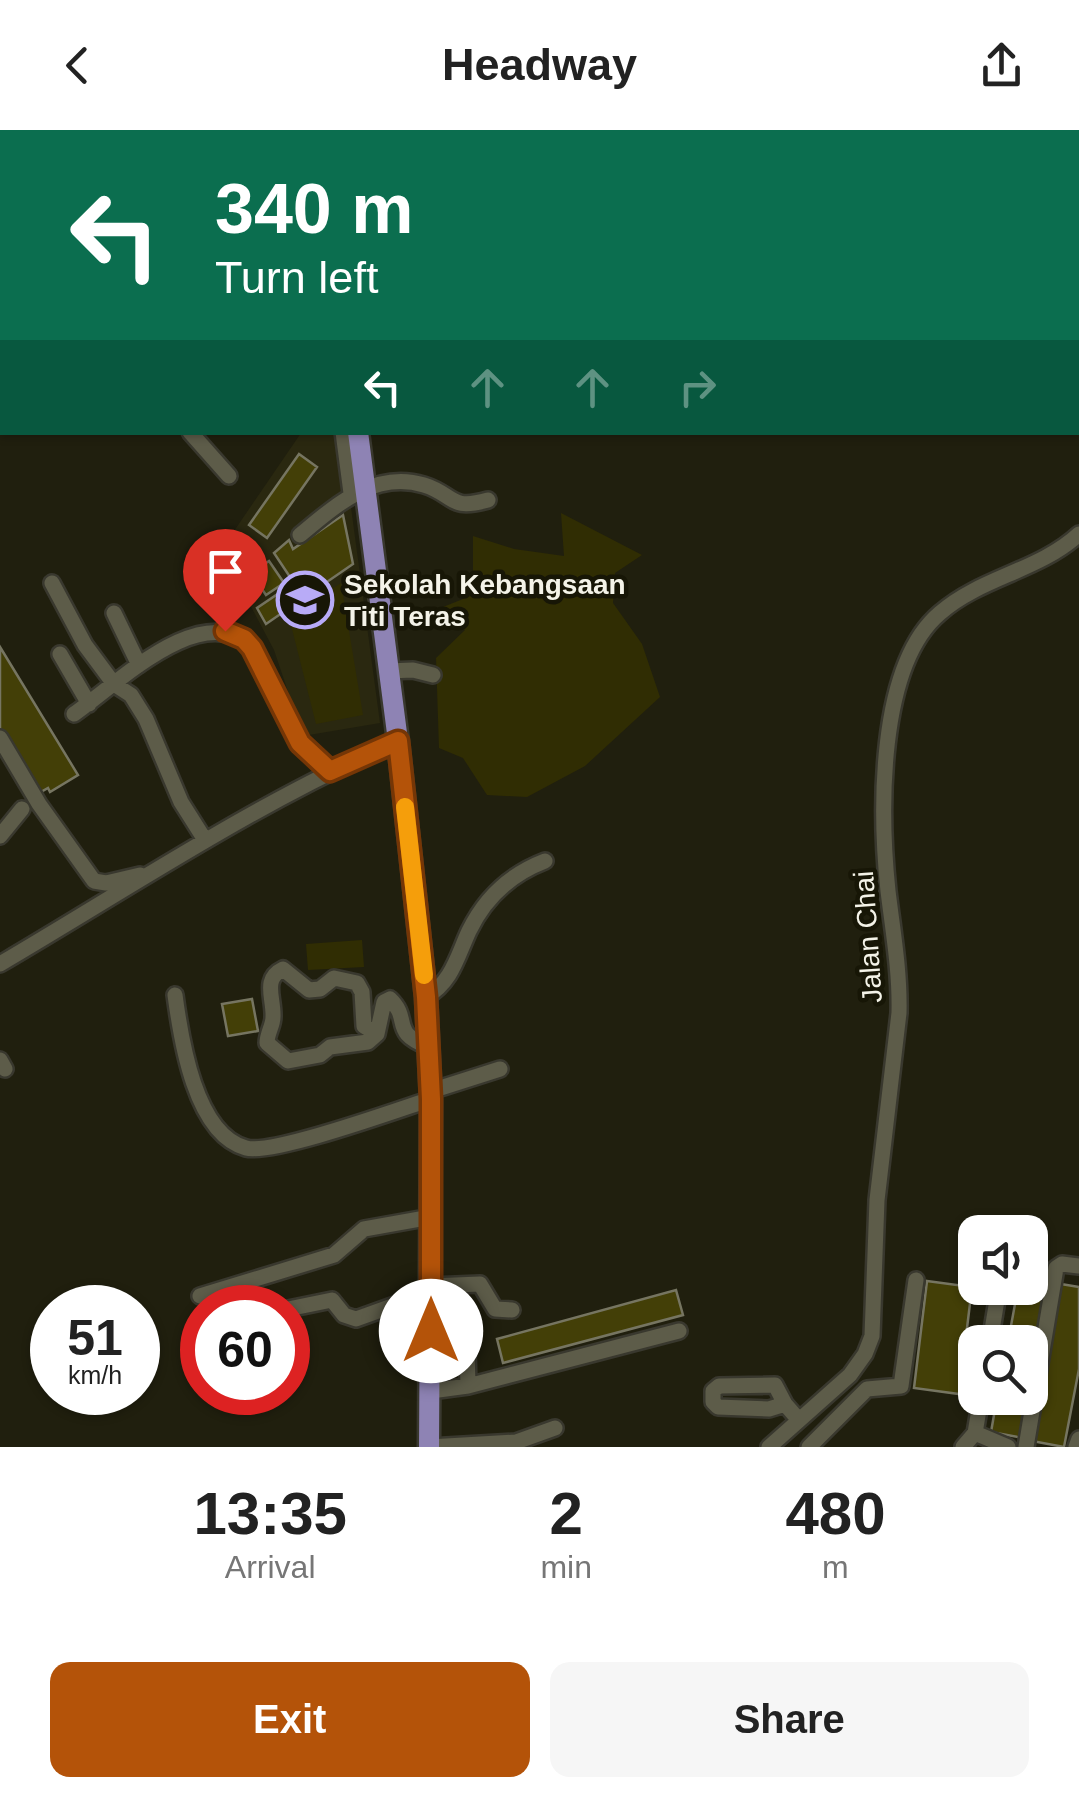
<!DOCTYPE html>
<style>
body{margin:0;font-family:Helvetica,sans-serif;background:#f6f6f6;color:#222;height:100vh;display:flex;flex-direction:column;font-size:38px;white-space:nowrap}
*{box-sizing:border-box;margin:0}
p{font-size:32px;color:#767676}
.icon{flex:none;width:55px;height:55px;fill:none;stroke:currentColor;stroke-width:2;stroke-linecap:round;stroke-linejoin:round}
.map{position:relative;height:1317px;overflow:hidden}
.details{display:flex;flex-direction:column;background:#fff;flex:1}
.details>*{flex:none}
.top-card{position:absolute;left:0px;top:0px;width:1080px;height:305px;box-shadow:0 2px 8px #0004;background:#0b6e4f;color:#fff;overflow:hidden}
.buttons{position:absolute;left:958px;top:1085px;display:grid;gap:20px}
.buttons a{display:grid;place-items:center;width:90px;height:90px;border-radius:20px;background:#fff;box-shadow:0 2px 8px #0004;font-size:50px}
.speed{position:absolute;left:30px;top:1155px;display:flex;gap:20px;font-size:50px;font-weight:700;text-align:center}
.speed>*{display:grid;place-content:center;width:130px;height:130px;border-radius:50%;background:#fff;box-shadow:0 2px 8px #0004;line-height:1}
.speed small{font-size:25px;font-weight:400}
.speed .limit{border:15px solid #d22;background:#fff;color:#111}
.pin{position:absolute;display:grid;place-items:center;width:85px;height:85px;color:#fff;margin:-102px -42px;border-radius:50% 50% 50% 0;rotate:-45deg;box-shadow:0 0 10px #0007}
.pin .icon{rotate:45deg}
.me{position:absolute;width:110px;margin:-55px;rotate:0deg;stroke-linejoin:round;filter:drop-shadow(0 0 8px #0008)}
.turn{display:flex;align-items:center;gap:35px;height:210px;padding:0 50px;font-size:45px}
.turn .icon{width:130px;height:130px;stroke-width:2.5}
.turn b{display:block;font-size:70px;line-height:85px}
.lanes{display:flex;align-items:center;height:95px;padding:0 50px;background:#0003;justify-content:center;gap:50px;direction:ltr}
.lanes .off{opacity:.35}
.eta{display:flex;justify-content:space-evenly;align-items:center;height:170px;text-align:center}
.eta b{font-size:60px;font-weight:800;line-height:70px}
.primary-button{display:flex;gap:20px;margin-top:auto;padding:20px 50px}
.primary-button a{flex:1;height:115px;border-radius:20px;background:#b45309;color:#fff;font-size:40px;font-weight:800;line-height:115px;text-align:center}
.primary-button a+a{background:#f6f6f6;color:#222}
header{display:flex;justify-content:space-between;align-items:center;height:130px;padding:0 50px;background:#fff;font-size:45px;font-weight:800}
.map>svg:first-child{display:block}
.built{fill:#2a2810}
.green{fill:#302d03}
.building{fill:#433f07;stroke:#767561;stroke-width:2.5}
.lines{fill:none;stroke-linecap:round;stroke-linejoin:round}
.minor-casing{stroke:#39382e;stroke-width:20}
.major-casing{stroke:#39382e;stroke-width:25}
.minor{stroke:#5d5c49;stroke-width:15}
.major{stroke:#8e83b4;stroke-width:20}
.route-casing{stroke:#753606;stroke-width:25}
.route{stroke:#b45309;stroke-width:18}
.slow{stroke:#f59e0b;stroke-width:18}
.labels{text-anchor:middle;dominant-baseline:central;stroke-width:9;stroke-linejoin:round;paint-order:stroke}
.poi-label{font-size:28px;font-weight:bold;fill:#f4f3e8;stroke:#171606;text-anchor:start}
.street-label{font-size:28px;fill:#f4f3e8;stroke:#171606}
</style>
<header><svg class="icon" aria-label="back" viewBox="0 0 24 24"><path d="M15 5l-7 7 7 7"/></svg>Headway<svg class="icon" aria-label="share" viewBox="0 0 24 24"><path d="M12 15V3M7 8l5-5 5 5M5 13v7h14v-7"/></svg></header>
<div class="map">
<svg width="1079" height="1317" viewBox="0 0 1079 1317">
<rect width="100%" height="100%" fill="#201f0e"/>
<path class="built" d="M301,303H341L380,593L303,606L274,520L221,420Z"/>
<path class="green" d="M561,383L642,425L615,443L613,473L642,514L660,567L585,636L527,667L487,665L463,628L439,618L436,528L465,500L443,477L473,465V406L514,419L564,426Z
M341,453L363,585L316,594L289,487Z
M362,810L364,837L308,840L306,814Z"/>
<path class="building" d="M299,324L317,337L267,408L249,395Z
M343,385L353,434L266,494L257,478L294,453L274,423L289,410L293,419Z
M242,408L258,433L240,443L232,430L236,425L230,415Z
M269,431L284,453L266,465L251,443Z
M0,517L78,645L50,662L48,658L39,663L0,599Z
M252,869L258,901L228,906L222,874Z
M1030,1146L1053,1151L1023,1308L991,1302L997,1268H1030V1212H1008L1018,1158H1030Z
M927,1151L972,1157L959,1264L914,1258Z
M1061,1154L1079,1157V1239L1064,1317L1032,1311Z
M676,1160L683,1185L503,1233L497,1209Z"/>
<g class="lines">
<g class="minor-casing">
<path id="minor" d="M547,2L550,0
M0,286L2,285
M190,302L229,346
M343,302L351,363
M300,405C335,376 374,340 424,355C456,365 448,381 488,370
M52,453L85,515L114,554L131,565L146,589L181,672L205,710
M114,483L139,535
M60,524L89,574
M388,541L413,540L433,545
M74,584C116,555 203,467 252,518L300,613L330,641
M0,608L39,674L94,751L106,753L140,745
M0,706L22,679
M0,834C131,757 259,671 398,611
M175,865C181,910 195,1004 246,1018C273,1025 397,980 431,969
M426,867C452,852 457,827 469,801C485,768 511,744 545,731
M377,904L364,896L362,862L357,853L334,848L320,859L309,860L283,839C262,849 274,868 273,887C273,896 267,903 267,913L288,931L320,925L330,917L368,912L377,904L384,872L390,869C412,890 389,902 429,917
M0,930L5,939
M431,961L500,939
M431,1156L480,1154L495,1179L512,1180
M200,1166L334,1125L364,1099L431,1087
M288,1179L332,1170L344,1185L356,1189L431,1162
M990,1212L999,1158
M467,1219L468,1256
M431,1261L468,1256L679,1201
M785,1274L769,1279L718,1277L713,1272V1261L719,1256L775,1255L785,1274L798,1289
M975,1303L1008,1317
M429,1317L516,1312L555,1298
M769,1317L850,1245L865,1224L872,1206L877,1070L899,883C900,841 893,802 888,761C880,684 877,536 940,483C981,447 1039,441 1079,404
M809,1317L867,1259L901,1256L916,1150
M963,1317L975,1303L981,1268
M1026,1317L1056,1138L1062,1134L1079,1136
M1076,1317L1079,1309"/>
</g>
<g class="major-casing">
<path id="major" d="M311,0L312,2
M358,302L398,611L426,867L431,969L429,1317"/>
</g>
<use href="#minor" class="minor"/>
<use href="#major" class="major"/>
</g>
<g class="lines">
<g class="route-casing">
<path id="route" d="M225,501L244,509L252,518L300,613L330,641L398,611L426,867L431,969V1201"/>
</g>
<use href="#route" class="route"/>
<path class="slow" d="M405,677L424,845"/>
</g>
<defs>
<g id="school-ring" transform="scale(2.875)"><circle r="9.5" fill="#171606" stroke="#b8abf7" stroke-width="1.5"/><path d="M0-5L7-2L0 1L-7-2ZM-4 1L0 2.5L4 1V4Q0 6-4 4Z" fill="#b8abf7"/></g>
</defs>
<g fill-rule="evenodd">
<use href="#school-ring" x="305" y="470"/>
</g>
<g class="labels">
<g class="poi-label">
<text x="344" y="454">Sekolah Kebangsaan<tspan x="344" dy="32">Titi Teras</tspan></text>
</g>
<g class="street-label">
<text transform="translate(868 807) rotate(-94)">Jalan Chai</text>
</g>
</g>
</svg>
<div class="buttons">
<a><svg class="icon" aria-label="sound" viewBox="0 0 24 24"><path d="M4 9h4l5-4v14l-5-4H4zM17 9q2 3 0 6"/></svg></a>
<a><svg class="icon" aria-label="search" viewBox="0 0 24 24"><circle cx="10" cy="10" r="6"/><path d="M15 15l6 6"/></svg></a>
</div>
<div class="speed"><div>51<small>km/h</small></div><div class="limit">60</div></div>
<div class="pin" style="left:225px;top:501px;background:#d93025"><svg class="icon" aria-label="arrive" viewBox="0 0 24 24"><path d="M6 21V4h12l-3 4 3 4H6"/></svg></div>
<svg class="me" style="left:431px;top:1201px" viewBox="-20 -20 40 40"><circle r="19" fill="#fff"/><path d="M0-13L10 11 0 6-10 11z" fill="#b45309"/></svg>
<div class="top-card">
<div class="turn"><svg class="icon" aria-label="left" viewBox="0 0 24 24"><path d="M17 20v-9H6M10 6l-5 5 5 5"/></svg><div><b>340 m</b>Turn left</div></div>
<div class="lanes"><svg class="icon" aria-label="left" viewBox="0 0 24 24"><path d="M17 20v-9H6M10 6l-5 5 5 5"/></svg><svg class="icon off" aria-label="ahead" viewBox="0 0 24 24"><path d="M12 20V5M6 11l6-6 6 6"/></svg><svg class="icon off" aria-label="ahead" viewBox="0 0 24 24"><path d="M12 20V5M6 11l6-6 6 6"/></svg><svg class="icon off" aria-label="right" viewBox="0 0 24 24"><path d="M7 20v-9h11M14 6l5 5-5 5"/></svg></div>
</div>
</div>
<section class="details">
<div class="eta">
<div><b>13:35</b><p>Arrival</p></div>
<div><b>2</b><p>min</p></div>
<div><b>480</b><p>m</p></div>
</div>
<div class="primary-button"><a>Exit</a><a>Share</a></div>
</section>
